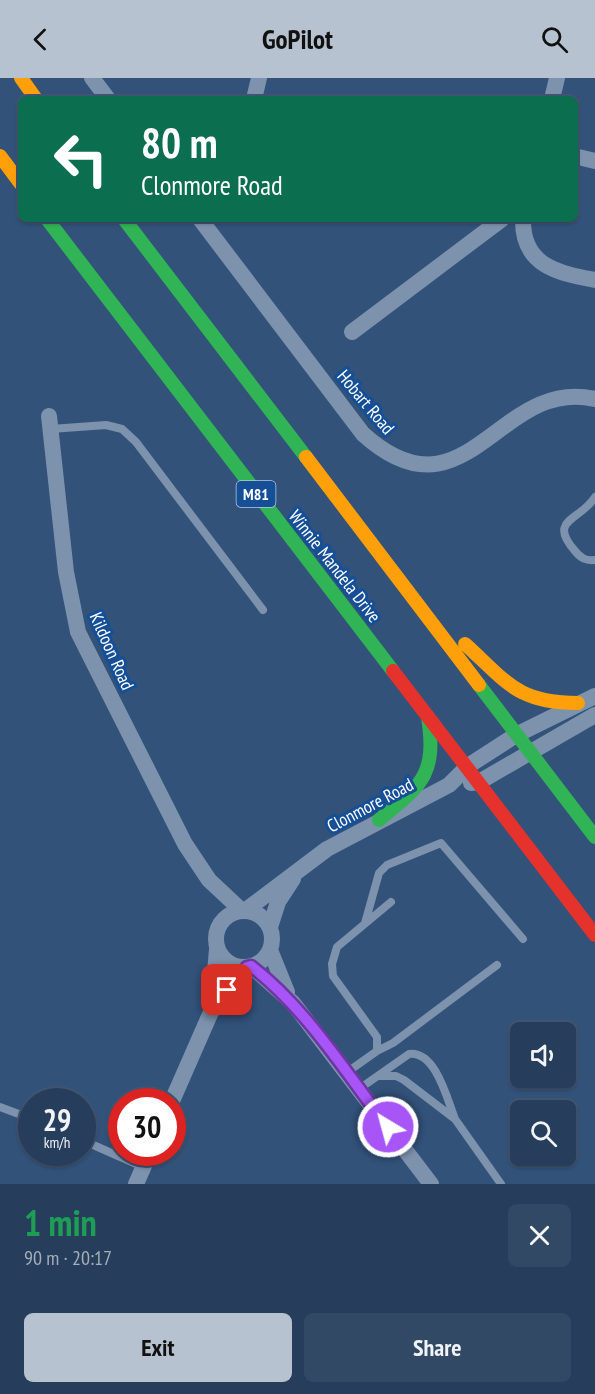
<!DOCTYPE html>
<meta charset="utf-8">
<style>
body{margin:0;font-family:"PT Sans Narrow",sans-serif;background:#324965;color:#f1f3f6;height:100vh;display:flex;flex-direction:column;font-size:22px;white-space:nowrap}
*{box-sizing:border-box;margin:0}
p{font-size:20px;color:#a4aebb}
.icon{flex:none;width:33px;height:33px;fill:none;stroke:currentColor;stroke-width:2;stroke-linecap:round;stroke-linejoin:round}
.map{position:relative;height:1106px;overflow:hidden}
.details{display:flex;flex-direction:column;background:#263e5c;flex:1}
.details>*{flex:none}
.hud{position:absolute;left:18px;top:18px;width:560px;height:126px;border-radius:9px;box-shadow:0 2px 4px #0004,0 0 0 2px #425772;background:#0b6e4f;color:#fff;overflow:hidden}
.tools{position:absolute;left:510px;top:944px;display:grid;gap:12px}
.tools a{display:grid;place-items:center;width:66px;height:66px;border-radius:9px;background:#263e5c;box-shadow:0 2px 4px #0004,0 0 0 2px #425772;font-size:30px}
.speed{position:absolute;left:18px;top:1010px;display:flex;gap:12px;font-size:30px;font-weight:700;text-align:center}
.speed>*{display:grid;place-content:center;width:78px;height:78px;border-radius:50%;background:#263e5c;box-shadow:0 2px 4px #0004,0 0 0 2px #425772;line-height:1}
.speed small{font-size:15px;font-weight:400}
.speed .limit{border:9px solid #d22;background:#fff;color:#111}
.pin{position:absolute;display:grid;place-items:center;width:51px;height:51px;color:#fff;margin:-26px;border-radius:12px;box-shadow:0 3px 9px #0006}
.me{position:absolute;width:66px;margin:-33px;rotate:323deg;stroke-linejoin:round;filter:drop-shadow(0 0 4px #0008)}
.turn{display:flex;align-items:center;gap:21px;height:126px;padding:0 24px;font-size:27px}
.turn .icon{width:78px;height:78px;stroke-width:2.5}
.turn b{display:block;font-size:42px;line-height:51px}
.round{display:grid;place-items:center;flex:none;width:63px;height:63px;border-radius:9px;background:#324965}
.overview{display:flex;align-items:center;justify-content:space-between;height:102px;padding:0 24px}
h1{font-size:36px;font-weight:700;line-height:45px;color:#1e9e55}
.primary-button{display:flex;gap:12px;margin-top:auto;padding:12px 24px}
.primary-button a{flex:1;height:69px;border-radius:9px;background:#b7c2d0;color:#111;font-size:24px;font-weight:700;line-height:69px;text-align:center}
.primary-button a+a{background:#324965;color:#f1f3f6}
header{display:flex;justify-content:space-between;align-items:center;height:78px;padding:0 24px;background:#b7c2d0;color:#111;font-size:27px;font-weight:700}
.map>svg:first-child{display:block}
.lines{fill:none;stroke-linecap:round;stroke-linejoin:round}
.lane{stroke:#7d92ad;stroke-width:8}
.street{stroke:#7d92ad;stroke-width:16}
.fast{stroke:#30b455;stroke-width:14}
.slow{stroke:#ff9f0a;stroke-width:14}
.jam{stroke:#e5322d;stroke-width:14}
.route-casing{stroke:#6d37a1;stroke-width:15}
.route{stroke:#a855f7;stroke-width:10}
.labels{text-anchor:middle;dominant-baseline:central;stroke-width:6;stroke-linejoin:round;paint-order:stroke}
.shield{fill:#144f98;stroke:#b8cae0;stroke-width:1.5}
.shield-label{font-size:16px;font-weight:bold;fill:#fff}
.street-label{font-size:18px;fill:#fff;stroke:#144f98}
</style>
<header><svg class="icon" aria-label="back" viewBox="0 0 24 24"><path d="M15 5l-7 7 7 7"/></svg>GoPilot<svg class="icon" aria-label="search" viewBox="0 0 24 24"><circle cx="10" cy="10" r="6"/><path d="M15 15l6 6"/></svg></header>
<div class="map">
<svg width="595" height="1106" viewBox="0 0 595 1106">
<rect width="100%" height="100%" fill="#32527a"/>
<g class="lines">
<path class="lane" d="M51,351L106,347L122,351L136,364L263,532
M595,419C580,443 547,441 575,473C581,480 585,483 595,482
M365,845L379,795L387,787L441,765L523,861
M377,973L393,965L497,887
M346,995L377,973V959L333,898L332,886L337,869L391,824
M359,1011L409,976C436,973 447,1021 455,1041L404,1002L396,998H380
M0,1029L32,1041
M455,1041L501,1106
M82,1062L143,1089"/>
<path class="street" d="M92,0L108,21
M254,21L259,0
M552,21L557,0
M574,78L595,83
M200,141L363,356C466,449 499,298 595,321
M523,141C522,188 558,195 595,202
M352,254L502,141
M49,338L66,494L78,554L185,766L209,802L241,832
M471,705L479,704L595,637
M246,832L327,771L449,707L468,688L516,657L595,618
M216 861a28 28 0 1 1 56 0a28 28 0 1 1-56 0Z
M270,849L278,824L293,801
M270,872L287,914
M251,888L293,925L431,1106
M212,930L217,871
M172,1023L211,934L247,889
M136,1106L150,1074"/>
<path class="fast" d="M47,141L393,593
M124,141L306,379
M479,607L595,759
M379,742C421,707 437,698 428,639"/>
<path class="slow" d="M21,0L36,21
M0,78L21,106
M306,379L479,607
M465,566C507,604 517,625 578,625"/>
<path class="jam" d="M393,593L595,857"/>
</g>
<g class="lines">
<g class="route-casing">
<path id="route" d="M227,912L247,889L251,888C307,931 345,994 388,1049"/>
</g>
<use href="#route" class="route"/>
</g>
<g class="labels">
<rect class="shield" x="236.5" y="403" width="39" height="26" rx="4.5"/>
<g class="shield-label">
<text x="256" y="416">M81</text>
</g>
<g class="street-label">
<text transform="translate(366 324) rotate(50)">Hobart Road</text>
<text transform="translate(335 488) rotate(52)">Winnie Mandela Drive</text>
<text transform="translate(112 573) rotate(66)">Kildoon Road</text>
<text transform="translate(370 727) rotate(-28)">Clonmore Road</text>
</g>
</g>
</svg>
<div class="tools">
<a><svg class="icon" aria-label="sound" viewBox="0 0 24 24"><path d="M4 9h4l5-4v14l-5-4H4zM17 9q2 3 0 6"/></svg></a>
<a><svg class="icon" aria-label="search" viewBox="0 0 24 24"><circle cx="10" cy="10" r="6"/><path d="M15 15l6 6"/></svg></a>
</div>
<div class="speed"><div>29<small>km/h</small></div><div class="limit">30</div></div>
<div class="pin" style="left:227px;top:912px;background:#d93025"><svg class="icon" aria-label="arrive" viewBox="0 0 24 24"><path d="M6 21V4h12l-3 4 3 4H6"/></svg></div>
<svg class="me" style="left:388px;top:1049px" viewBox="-20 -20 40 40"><circle r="17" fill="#a855f7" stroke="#fff" stroke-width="3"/><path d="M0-11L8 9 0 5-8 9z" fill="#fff"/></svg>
<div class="hud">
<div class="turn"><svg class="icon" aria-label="left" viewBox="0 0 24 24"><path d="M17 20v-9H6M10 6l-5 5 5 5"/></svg><div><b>80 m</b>Clonmore Road</div></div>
</div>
</div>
<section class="details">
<div class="overview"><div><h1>1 min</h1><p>90 m · 20:17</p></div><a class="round"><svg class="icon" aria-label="close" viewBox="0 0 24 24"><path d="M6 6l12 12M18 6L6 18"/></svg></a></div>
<div class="primary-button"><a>Exit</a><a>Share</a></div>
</section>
